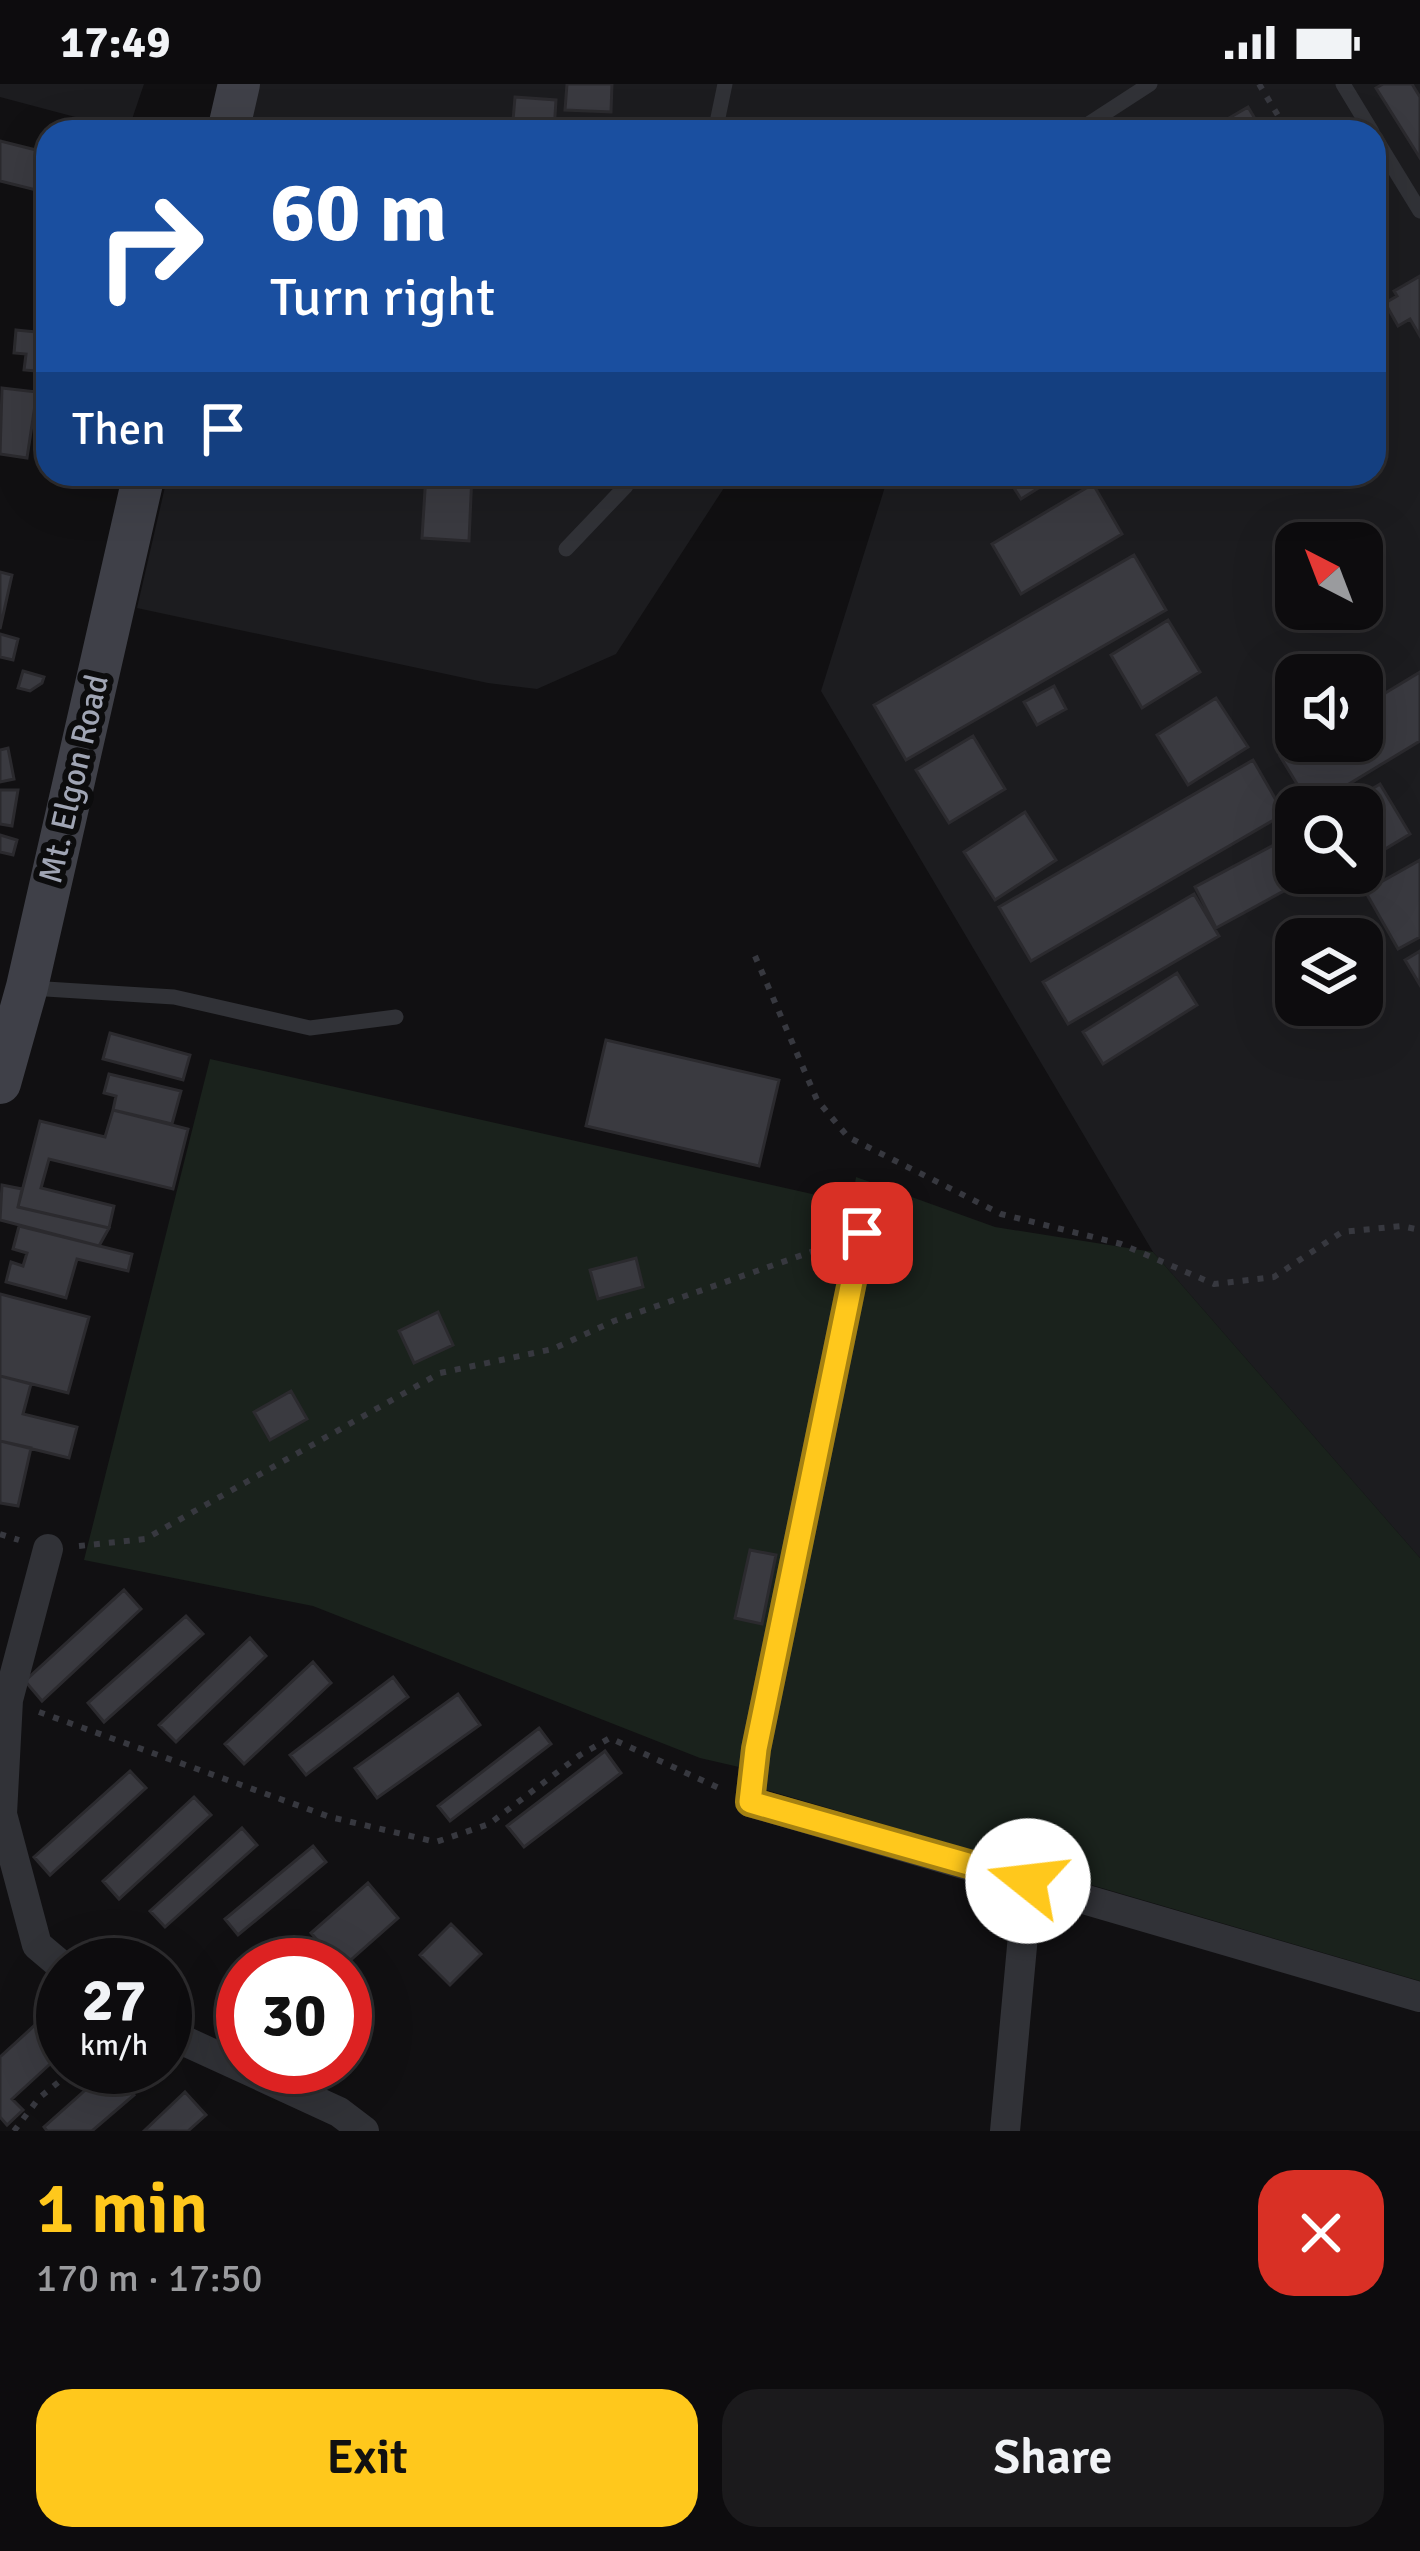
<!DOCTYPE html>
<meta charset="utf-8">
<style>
body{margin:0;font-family:Signika,sans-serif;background:#1b1a1c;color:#f1f3f6;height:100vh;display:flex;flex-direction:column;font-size:45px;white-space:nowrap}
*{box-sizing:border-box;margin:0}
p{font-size:39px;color:#9a9b9e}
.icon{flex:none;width:66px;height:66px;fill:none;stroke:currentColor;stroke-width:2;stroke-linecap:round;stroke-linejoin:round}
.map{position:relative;height:2047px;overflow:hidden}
.drawer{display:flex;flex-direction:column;background:#0d0c0e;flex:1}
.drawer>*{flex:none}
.hud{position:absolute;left:36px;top:36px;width:1350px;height:366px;border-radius:36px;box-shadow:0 12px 48px #0002,0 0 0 3px #2d2c2e;background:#1a4fa0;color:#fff;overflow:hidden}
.needle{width:78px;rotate:318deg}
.buttons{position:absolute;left:1275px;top:438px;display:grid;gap:24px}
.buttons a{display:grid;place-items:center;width:108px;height:108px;border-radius:24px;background:#0d0c0e;box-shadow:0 12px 48px #0002,0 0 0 3px #2d2c2e;font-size:60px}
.speed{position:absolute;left:36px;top:1854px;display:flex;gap:24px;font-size:60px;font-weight:700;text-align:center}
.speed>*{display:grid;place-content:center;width:156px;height:156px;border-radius:50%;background:#0d0c0e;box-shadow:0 12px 48px #0002,0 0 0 3px #2d2c2e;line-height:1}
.speed small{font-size:30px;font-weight:400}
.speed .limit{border:18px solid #d22;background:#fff;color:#111}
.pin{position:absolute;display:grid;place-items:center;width:102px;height:102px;color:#fff;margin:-51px;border-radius:24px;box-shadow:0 6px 18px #0006}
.me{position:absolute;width:132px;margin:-66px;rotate:286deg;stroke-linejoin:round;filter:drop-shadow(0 0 9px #0008)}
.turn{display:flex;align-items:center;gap:42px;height:252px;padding:0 36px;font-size:54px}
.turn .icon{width:156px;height:156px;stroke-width:2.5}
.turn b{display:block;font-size:84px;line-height:102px}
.then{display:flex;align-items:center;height:114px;padding:0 36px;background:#0003;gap:24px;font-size:45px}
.round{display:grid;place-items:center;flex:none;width:126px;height:126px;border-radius:36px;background:#1b1a1c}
.overview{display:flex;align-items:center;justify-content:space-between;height:204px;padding:0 36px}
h1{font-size:72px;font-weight:600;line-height:90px;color:#ffc81c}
.action{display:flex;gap:24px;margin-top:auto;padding:24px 36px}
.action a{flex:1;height:138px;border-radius:36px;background:#ffc81c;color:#111;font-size:48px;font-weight:600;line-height:138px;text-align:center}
.action a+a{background:#1b1a1c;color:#f1f3f6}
.status{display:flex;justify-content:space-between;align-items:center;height:84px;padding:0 60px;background:#0d0c0e;direction:ltr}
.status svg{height:33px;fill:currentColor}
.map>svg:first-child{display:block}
.built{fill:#1c1c1f;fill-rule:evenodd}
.green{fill:#1a221c}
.building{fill:#3a3a40;stroke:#2b2a2e;stroke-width:3}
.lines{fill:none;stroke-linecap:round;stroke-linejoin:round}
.path{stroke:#37383f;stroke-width:6;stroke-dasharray:6 9;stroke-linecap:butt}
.lane{stroke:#313237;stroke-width:15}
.street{stroke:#313237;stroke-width:30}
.secondary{stroke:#3f4048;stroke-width:42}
.route-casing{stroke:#a68212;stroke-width:30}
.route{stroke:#ffc81c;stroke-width:21}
.labels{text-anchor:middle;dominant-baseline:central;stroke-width:12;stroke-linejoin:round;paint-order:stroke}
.street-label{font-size:33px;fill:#a0a5b4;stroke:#0c0c0d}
</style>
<div class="status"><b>17:49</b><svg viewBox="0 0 49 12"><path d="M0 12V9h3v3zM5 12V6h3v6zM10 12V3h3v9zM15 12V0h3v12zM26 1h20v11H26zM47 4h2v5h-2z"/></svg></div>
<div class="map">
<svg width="1420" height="2047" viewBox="0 0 1420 2047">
<rect width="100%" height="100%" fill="#111012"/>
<path class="built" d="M0,0H144L128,47L0,13Z
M260,0H1420V1474L1153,1168L821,607L889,390H1374V48H248ZM1296,459H1362V525H1296ZM1296,591H1362V657H1296ZM1296,723H1362V789H1296ZM1296,855H1362V921H1296Z
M168,390H733L616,570L537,605L488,599L137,524Z"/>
<path class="green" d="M210,975L852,1119L856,1093L995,1143L1153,1168L1420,1474V1897L763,1705L765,1689L700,1674L313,1522L84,1476Z"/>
<path class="building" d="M567,0H612L611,28L565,26Z
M1383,0H1412L1420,13V74L1376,4Z
M515,13L556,16L554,48H512Z
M1248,23L1263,48H1205Z
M0,57L48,69V93L44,108L0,97Z
M1420,192V252L1410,235L1398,242L1385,219L1397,212L1394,207Z
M16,246L48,249V288L24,286L26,270L14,269Z
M2,304L37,308L27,374L0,370Z
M426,390H472L469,457L422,454Z
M1005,390H1061L1021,415Z
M1093,400L1122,450L1021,510L992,460Z
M1134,471L1166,526L906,676L874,621Z
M0,488L12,491L0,545Z
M1168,536L1200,588L1142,624L1111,571Z
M0,550L18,555L13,576L0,573Z
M23,587L44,593L42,599L30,607L18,604Z
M1420,588V657L1311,723L1280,672L1305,657H1362V623Z
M1054,602L1066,625L1037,641L1024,618Z
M1216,614L1248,663L1188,701L1157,651Z
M973,652L1005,705L949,739L916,686Z
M8,664L14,695L0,698V666Z
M1253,676L1284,730L1031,877L999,823Z
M1380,700L1410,750L1362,779V723H1342Z
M0,706H18L12,742L0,740Z
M1025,728L1056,776L995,816L964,768Z
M0,751L17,756L13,771L0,768Z
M1283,756L1296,780V789H1301L1304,796L1216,844L1195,803Z
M1420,776V853L1398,865L1365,807Z
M1194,810L1219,852L1068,940L1043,898Z
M1420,867V901L1405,876Z
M1177,889L1197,921L1103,980L1083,948Z
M110,949L190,971L183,996L103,975Z
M606,956L779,996L759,1082L586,1042Z
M109,990L181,1007L172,1040L113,1026L116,1012L104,1009Z
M113,1026L188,1045L173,1105L49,1075L41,1104L114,1122L109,1144L18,1123L40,1037L105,1053Z
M2,1101L22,1105L18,1123L109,1144L99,1162L0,1136Z
M19,1142L132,1170L128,1187L77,1175L66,1214L6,1198L11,1178L23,1182L27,1169L13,1165Z
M636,1174L643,1203L598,1215L590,1186Z
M0,1210L89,1233L68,1309L0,1292Z
M438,1228L453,1261L414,1279L399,1247Z
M0,1292L31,1300L23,1330L77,1343L69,1374L0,1357Z
M291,1307L307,1335L270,1356L254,1328Z
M0,1357L31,1364L18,1422L0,1419Z
M750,1466L776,1471L762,1540L735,1534Z
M124,1506L141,1525L42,1617L25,1597Z
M186,1532L203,1550L104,1638L88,1619Z
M250,1554L266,1572L176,1658L159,1641Z
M313,1578L331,1599L244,1680L225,1660Z
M393,1593L408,1613L306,1691L290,1671Z
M458,1610L480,1641L377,1714L355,1684Z
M539,1644L551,1660L450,1737L438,1722Z
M605,1667L621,1689L524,1763L507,1742Z
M130,1687L146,1704L50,1791L34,1773Z
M194,1713L211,1731L119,1815L103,1797Z
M242,1744L257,1761L165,1843L150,1827Z
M313,1762L326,1778L238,1851L225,1835Z
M368,1799L398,1834L345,1881H339L311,1849Z
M451,1840L481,1870L450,1901L420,1871Z
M35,1941L61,1970L12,2015L23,2026L7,2041L0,2033V1973Z
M110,1984L134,2011L92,2047H47L44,2043Z
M185,2008L206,2031L188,2047H144Z"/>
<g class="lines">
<path class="path" d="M1259,0L1288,48
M1374,191L1379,200
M755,872L817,1016L848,1053L1001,1130L1121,1160L1214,1200L1274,1193L1342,1148L1401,1142L1420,1146
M0,1450L19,1456
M79,1462L145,1455L440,1289L553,1265L614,1237L828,1162
M39,1628L330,1733L436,1758L489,1740L580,1671L610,1654L719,1704
M14,2047L39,2014L77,1983"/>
<path class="lane" d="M1343,0L1372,48
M715,48L725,0
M1076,48L1150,0
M1374,52L1420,127
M566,465L626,402L630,390
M30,904L174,913L310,944L396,933"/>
<path class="street" d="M862,1149L756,1665L750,1718L1420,1913
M48,1465L8,1616L2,1730L37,1861L63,1883
M165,1948L339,2028L364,2047
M1005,2047L1028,1797"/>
<path class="secondary" d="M228,48L239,0
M0,999L27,903L144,390"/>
</g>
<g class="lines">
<g class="route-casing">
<path id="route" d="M862,1149L756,1665L750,1718L1028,1797"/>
</g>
<use href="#route" class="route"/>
</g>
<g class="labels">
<g class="street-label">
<text transform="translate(74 695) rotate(-77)">Mt. Elgon Road</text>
</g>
</g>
</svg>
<div class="buttons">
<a><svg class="needle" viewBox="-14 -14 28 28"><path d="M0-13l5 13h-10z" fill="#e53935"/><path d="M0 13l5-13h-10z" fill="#9a9b9e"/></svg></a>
<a><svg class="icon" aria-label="sound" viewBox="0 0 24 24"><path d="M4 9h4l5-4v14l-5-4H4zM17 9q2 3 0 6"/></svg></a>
<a><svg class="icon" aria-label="search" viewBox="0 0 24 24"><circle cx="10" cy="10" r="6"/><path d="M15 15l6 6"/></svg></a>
<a><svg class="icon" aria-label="layers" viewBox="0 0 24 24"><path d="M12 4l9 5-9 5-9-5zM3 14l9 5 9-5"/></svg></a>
</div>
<div class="speed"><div>27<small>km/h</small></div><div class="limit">30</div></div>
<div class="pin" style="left:862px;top:1149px;background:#d93025"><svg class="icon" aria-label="arrive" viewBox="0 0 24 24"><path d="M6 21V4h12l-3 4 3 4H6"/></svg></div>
<svg class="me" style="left:1028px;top:1797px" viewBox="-20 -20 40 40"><circle r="19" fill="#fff"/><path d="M0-13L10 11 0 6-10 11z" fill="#ffc81c"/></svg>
<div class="hud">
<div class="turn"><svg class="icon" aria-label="right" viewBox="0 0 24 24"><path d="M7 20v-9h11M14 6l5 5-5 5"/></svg><div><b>60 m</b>Turn right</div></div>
<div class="then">Then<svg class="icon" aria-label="arrive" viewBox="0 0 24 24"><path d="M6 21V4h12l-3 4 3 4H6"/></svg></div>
</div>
</div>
<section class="drawer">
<div class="overview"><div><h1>1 min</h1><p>170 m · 17:50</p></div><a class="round" style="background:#d93025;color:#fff"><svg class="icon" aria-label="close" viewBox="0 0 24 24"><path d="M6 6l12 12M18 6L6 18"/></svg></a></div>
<div class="action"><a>Exit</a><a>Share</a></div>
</section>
